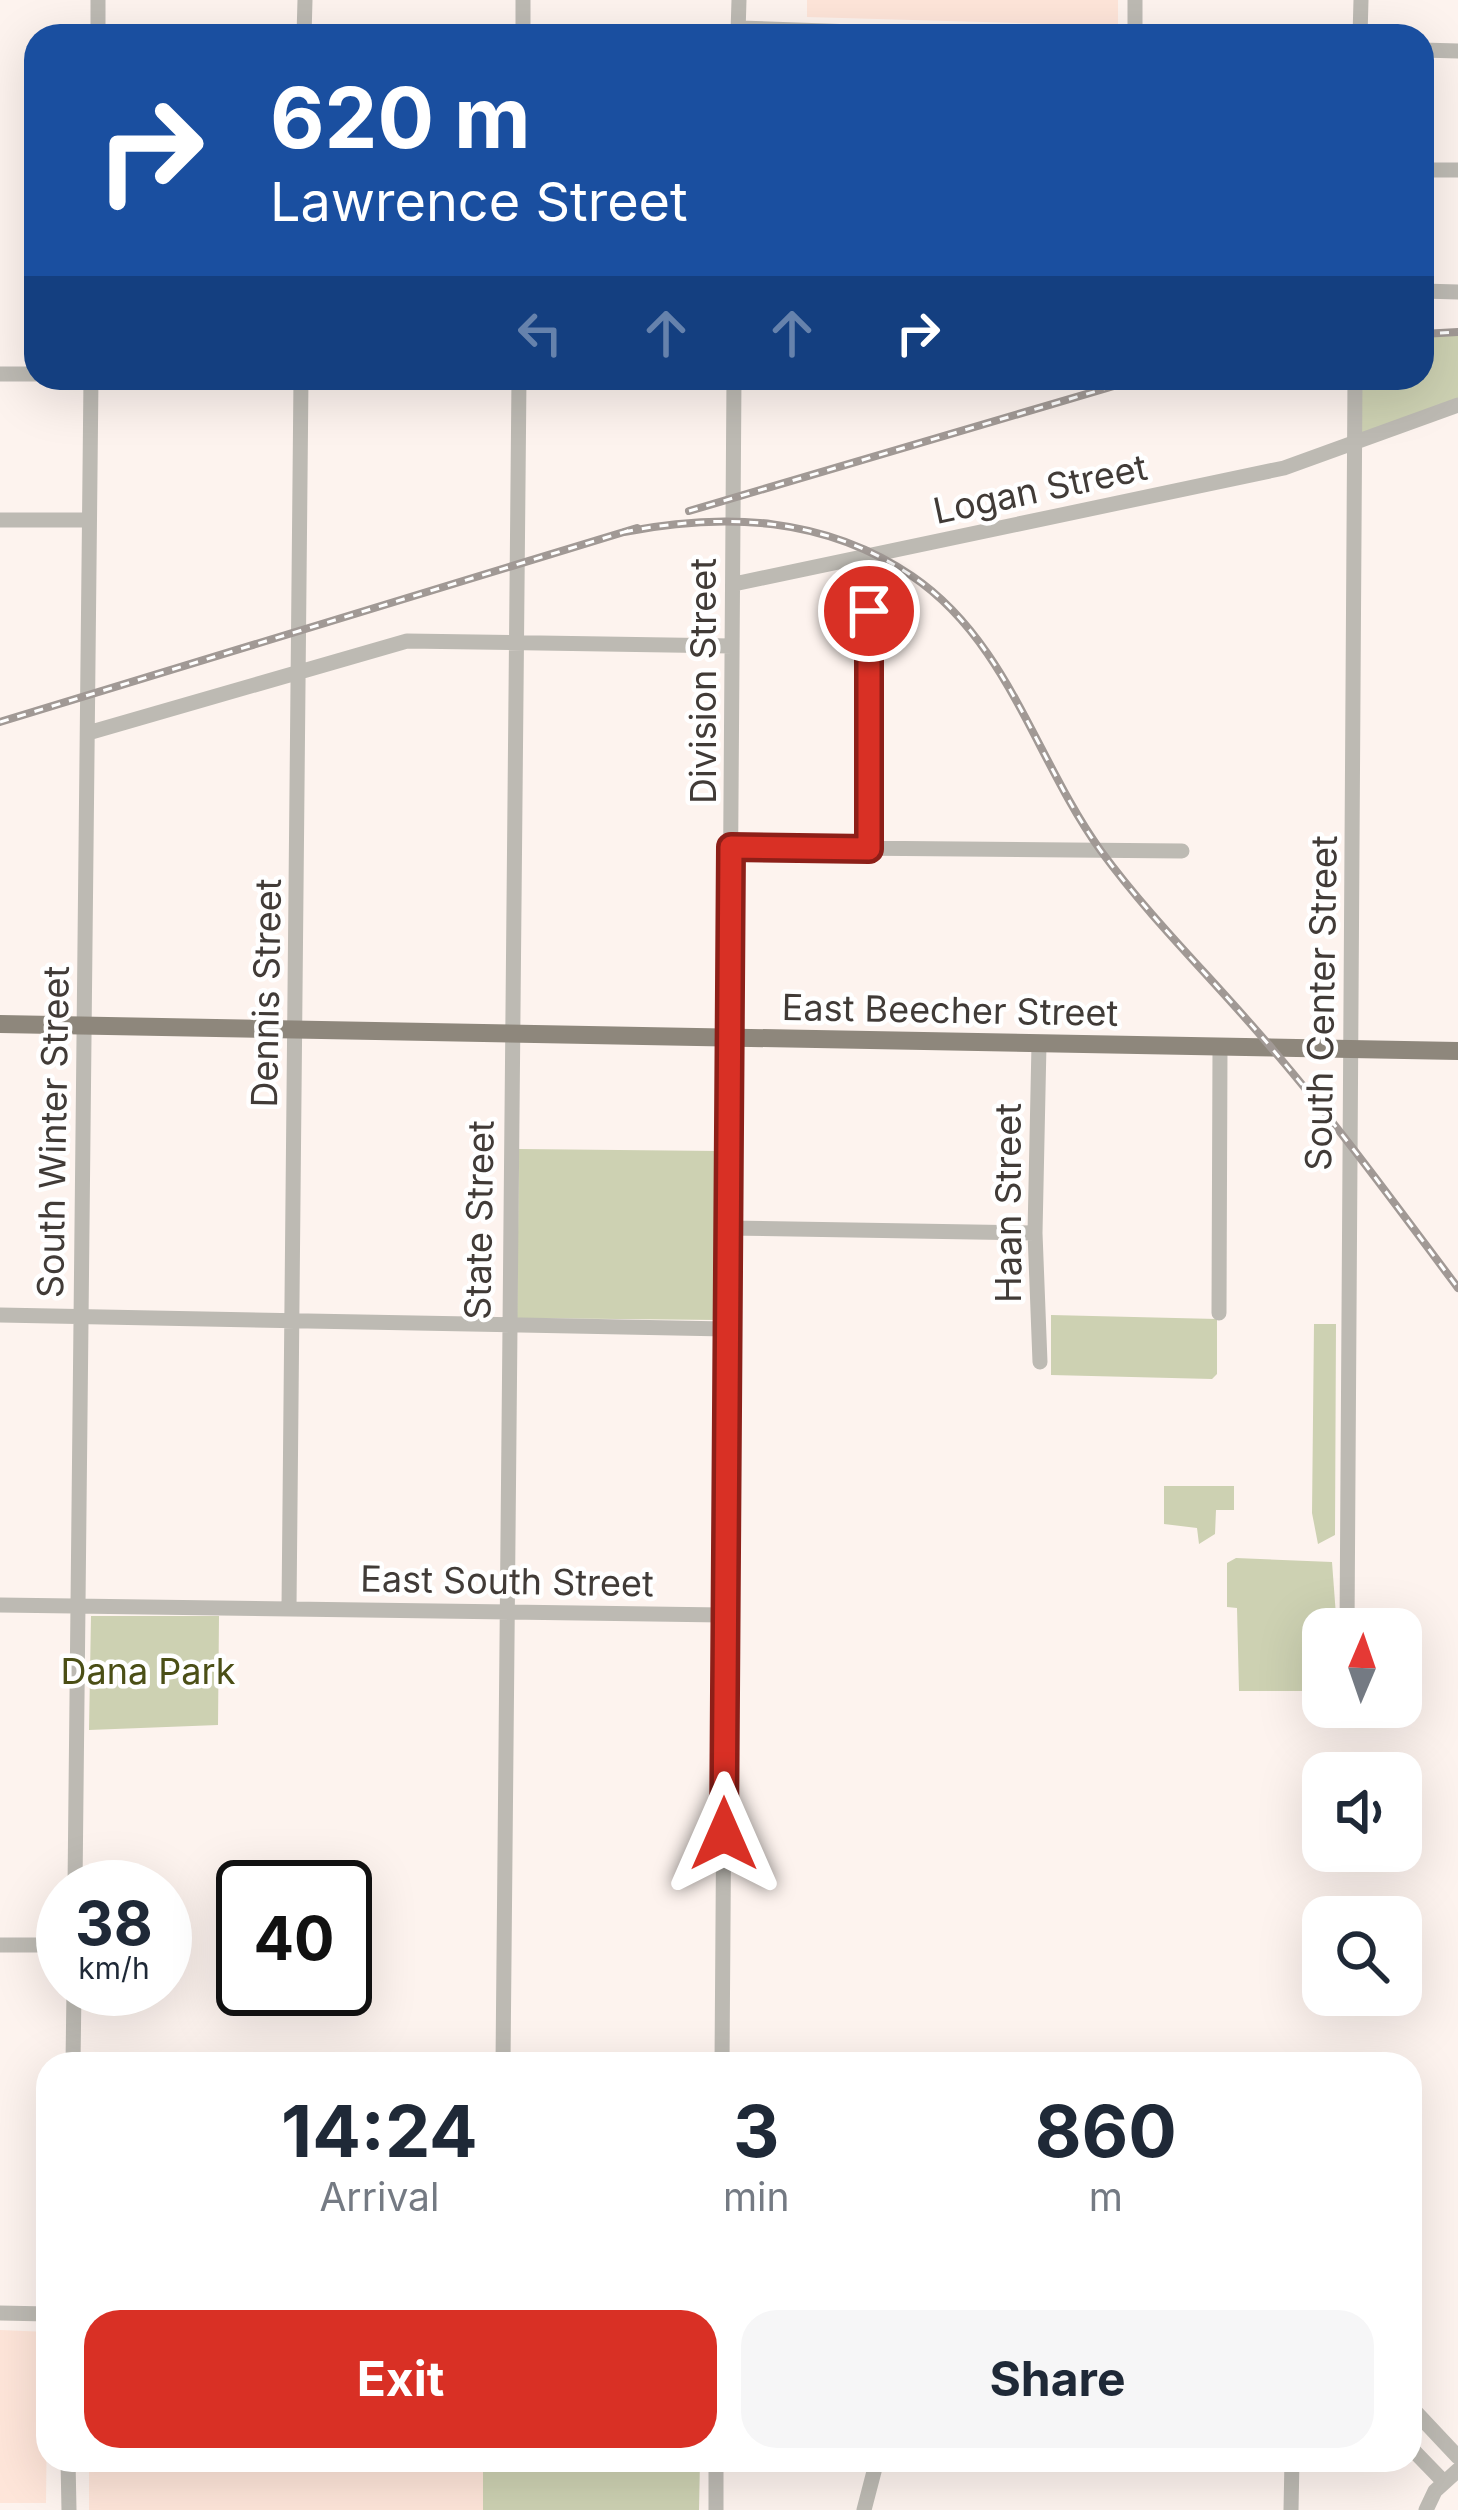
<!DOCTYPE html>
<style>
body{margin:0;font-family:Inter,sans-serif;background:#f6f6f7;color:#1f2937;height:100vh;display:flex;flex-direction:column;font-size:45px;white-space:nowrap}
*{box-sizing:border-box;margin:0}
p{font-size:39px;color:#747a83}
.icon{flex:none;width:66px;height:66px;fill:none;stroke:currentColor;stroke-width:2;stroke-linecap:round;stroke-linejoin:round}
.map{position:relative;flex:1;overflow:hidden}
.details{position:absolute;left:36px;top:2052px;width:1386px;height:420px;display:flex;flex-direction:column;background:#fff;border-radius:36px;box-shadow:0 12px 48px #0002}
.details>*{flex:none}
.top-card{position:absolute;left:24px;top:24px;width:1410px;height:366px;border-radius:36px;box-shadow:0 12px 48px #0002;background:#1a4fa0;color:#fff;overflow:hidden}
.needle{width:78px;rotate:2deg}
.controls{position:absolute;left:1302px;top:1608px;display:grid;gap:24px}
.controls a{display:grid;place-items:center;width:120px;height:120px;border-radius:24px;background:#fff;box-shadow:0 12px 48px #0002;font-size:60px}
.speed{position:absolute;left:36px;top:1860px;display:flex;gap:24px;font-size:60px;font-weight:700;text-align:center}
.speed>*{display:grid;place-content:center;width:156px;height:156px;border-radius:50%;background:#fff;box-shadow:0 12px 48px #0002;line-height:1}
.speed small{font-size:30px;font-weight:400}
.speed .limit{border:6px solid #111;border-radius:18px;background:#fff;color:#111}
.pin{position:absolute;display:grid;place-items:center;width:102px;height:102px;color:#fff;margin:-51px;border:6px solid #fff;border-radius:50%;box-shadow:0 3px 12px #0007}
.me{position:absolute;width:132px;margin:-66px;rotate:0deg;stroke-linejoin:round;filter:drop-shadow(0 0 9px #0008)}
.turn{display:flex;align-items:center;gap:42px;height:252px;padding:0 48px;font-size:54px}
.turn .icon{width:156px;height:156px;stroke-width:2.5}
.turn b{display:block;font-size:84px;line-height:102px}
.lanes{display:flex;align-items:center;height:114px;padding:0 48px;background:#0003;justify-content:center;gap:60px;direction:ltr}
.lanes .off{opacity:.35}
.eta{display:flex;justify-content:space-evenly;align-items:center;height:204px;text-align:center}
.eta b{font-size:72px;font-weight:700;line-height:84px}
.action{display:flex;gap:24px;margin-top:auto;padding:24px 48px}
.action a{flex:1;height:138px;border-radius:36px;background:#d93025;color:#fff;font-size:48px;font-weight:700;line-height:138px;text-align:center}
.action a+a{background:#f6f6f7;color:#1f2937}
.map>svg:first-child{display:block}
.built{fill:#fee5d9}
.green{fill:#cdd1b2}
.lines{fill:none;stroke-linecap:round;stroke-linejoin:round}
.minor{stroke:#bdbab3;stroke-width:15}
.major{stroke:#8e877c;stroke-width:18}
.rail-casing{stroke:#a19995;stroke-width:8}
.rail{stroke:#fff;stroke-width:3;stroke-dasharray:9;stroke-linecap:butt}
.route-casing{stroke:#8d1f18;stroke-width:30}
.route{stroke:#d93025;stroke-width:21}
.labels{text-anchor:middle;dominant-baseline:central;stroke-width:9;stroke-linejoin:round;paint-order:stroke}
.street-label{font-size:36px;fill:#413b37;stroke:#fff}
.park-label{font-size:36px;fill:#4b4f16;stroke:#fff}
</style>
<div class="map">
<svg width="1458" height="2510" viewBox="0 0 1458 2510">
<rect width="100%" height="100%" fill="#fdf3ee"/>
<path class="built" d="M807,0H1118V26L807,17Z
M0,2330L48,2332L46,2503H0Z
M89,2460H483V2510H89Z"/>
<path class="green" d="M1458,332V405L1355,442V378H1422V334Z
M519,1149L719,1151L717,1320L517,1318Z
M1051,1315L1217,1319V1374L1212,1379L1051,1375Z
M1314,1324H1336L1335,1535L1318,1544L1312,1513Z
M1164,1486H1234V1510H1216L1215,1534L1199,1544L1197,1528L1164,1524Z
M1236,1558L1332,1562L1337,1629H1323V1691H1239L1237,1608L1227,1607V1563Z
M91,1616H219L218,1725L89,1730Z
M483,2460H700L699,2510H483Z"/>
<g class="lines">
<path class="minor" d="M739,28L967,36
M738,33L739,0
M98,36V0
M304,36L305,0
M523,36V0
M1135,36V0
M1360,36L1361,0
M1422,50L1458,51
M1422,170H1458
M1422,291L1458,292
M0,374H36
M0,520H89
M869,555V849
M734,584L1284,468L1458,405
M88,733L407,641L732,646
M731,847L1182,851
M1039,1044L1035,1233L1040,1362
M728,1228L1035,1233
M1219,1313L1220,1047
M0,1315L726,1329
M0,1605L723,1615
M289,1608L301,378
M1347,1629L1355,378
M75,1887L91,378
M0,1945H63
M73,2064L74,1989
M503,2064L519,378
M722,2064L734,378
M0,2313L48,2314
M1410,2406L1458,2457
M1410,2447L1443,2481
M68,2460L69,2510
M716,2510V2460
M864,2510L877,2460
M1291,2510L1292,2460
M1426,2510L1435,2491L1458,2470"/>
<path class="major" d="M0,1024L1458,1051"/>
<g class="rail-casing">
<path id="rail" d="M1422,334L1458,332
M689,511L1141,378
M624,532C725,512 825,517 912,576C1008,641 1036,761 1101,851C1153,922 1218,984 1274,1051C1339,1127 1398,1208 1458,1288
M0,722L637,528"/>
</g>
<use href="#rail" class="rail"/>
</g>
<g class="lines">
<g class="route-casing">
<path id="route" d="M724,1834L731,847L869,849V611"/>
</g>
<use href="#route" class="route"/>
</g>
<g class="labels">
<g class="street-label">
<text transform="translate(1040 489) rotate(-12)">Logan Street</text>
<text transform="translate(703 681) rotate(-90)">Division Street</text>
<text transform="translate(266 993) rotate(-89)">Dennis Street</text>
<text transform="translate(1321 1003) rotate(-89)">South Center Street</text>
<text transform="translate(950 1010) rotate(1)">East Beecher Street</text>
<text transform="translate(53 1132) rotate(-89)">South Winter Street</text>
<text transform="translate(1008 1203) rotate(-90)">Haan Street</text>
<text transform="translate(479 1220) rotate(-89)">State Street</text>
<text transform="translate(507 1581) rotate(1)">East South Street</text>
</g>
<g class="park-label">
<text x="148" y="1671">Dana Park</text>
</g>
</g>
</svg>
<div class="controls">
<a><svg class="needle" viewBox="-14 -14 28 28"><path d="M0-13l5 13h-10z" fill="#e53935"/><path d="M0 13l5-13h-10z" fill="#747a83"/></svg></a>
<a><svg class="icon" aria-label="sound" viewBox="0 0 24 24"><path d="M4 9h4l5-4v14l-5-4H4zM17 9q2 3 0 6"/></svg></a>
<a><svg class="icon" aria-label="search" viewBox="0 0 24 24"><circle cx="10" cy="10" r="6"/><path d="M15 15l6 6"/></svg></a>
</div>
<div class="speed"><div>38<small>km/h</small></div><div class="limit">40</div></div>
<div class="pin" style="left:869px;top:611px;background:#d93025"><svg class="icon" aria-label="arrive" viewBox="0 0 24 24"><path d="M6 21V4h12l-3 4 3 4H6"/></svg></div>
<svg class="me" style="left:724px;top:1834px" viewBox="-20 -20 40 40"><path d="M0-17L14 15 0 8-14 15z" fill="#d93025" stroke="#fff" stroke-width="4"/></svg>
<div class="top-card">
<div class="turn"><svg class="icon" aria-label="right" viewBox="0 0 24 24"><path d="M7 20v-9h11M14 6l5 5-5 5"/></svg><div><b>620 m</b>Lawrence Street</div></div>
<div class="lanes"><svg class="icon off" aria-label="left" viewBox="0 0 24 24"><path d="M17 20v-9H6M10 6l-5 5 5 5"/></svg><svg class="icon off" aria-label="ahead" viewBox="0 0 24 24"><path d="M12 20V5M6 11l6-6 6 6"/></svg><svg class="icon off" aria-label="ahead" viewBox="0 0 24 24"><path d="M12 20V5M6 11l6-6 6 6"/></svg><svg class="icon" aria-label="right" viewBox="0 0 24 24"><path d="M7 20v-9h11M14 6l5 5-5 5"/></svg></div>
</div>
<section class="details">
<div class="eta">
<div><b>14:24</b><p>Arrival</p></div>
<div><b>3</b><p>min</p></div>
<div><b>860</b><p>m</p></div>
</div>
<div class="action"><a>Exit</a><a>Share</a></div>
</section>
</div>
